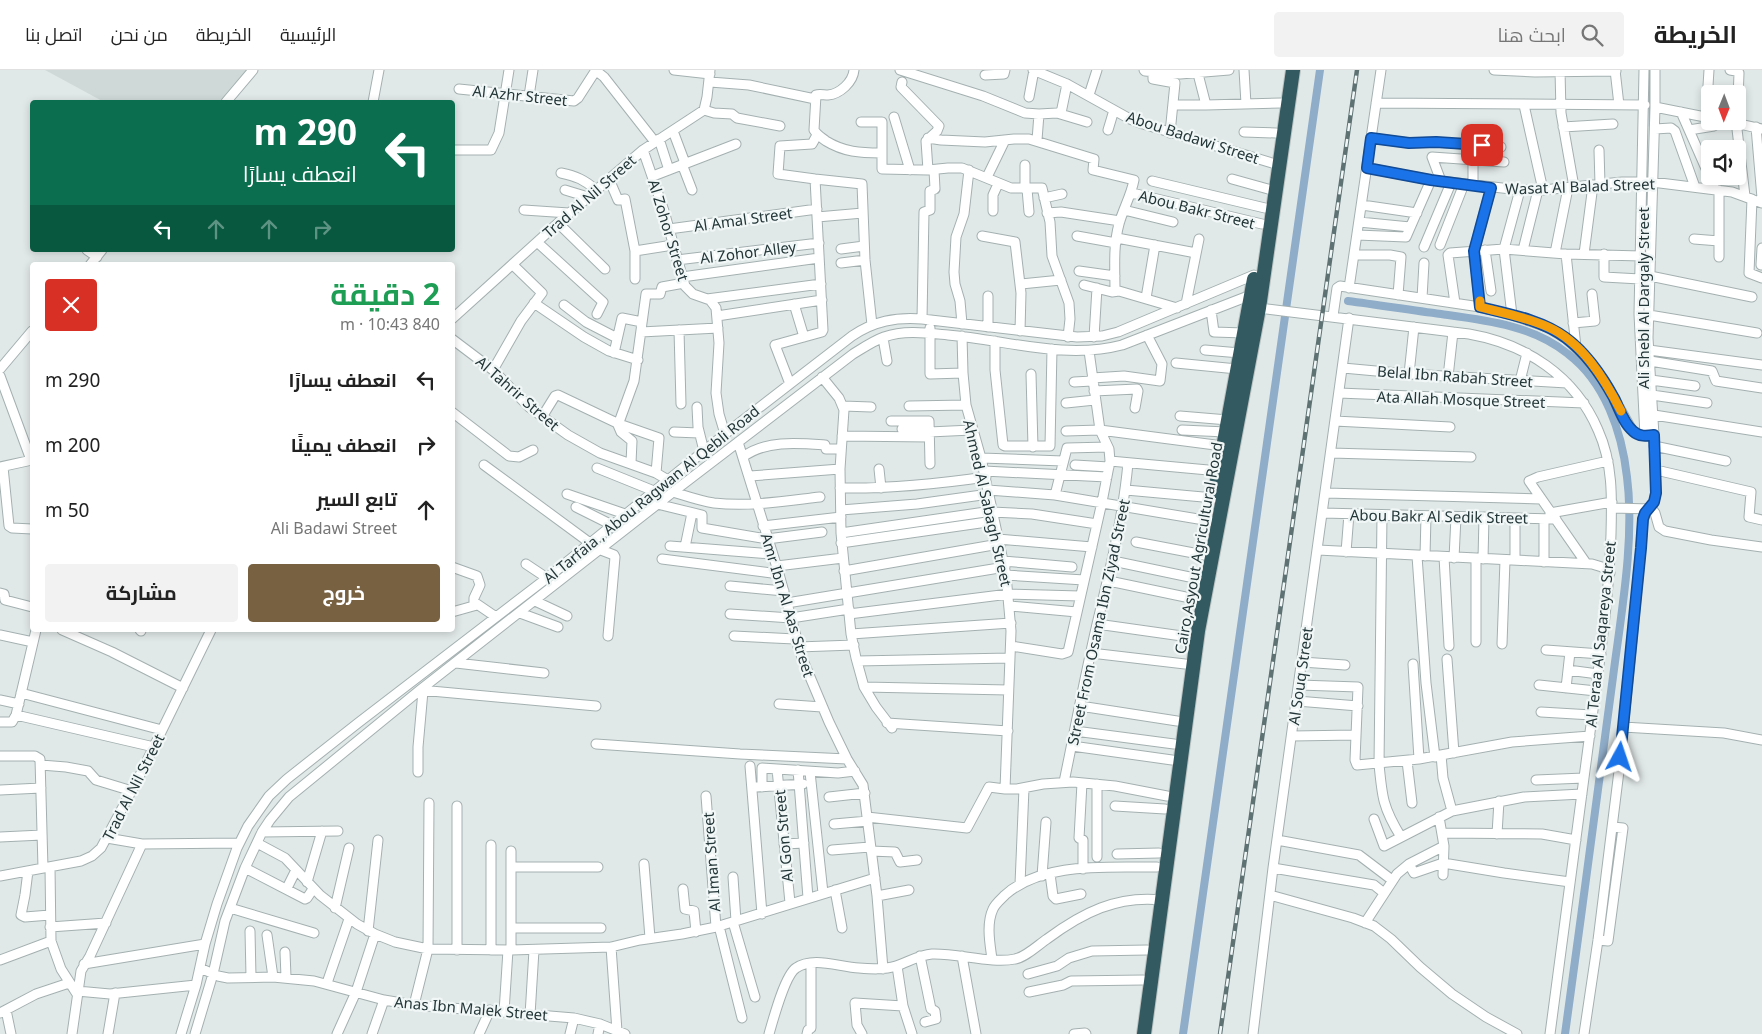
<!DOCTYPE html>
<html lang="ar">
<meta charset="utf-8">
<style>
body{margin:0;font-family:"Noto Sans",Cairo,sans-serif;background:#f2f2f2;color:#222;direction:rtl;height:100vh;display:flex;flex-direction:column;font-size:19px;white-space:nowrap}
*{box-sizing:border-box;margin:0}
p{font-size:16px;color:#767676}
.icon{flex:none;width:28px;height:28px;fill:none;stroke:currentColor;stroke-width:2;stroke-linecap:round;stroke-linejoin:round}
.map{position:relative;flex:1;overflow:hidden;direction:ltr}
.details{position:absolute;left:30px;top:192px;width:425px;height:370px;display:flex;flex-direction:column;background:#fff;border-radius:5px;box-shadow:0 2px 8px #0003;direction:rtl}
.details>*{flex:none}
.hud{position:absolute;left:30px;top:30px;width:425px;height:152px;border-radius:5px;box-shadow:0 2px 8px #0003;direction:rtl;background:#0b6e4f;color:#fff;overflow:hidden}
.needle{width:32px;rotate:181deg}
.buttons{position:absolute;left:1701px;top:15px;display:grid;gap:10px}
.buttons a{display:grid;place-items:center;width:45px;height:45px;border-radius:5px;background:#fff;box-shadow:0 2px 8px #0003;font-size:25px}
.pin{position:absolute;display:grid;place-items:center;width:42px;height:42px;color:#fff;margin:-21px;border-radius:10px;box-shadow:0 2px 8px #0006}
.me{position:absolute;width:55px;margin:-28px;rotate:5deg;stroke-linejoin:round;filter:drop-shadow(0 0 4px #0008)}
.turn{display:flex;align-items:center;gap:18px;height:105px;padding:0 15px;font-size:22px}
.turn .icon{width:65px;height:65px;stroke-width:2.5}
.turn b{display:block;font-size:35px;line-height:42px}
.lanes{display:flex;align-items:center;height:48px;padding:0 15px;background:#0003;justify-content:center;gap:25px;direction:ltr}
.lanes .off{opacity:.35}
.round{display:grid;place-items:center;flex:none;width:52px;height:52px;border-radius:5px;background:#f2f2f2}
.headline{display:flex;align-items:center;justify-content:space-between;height:85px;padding:0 15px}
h1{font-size:30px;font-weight:700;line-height:38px;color:#1e9e55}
.primary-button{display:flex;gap:10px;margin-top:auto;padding:10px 15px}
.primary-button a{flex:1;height:58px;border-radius:5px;background:#786141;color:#fff;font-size:20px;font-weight:700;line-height:58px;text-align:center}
.primary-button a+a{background:#f2f2f2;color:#222}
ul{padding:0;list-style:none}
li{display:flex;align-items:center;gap:15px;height:65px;padding:0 15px}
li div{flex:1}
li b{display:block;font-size:19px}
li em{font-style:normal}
header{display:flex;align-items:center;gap:30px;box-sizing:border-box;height:70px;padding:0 25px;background:#fff;border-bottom:1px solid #e0e0e0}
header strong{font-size:24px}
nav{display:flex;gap:28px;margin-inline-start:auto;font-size:18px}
.search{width:350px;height:45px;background:#f2f2f2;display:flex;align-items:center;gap:12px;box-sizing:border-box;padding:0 18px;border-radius:5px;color:#767676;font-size:19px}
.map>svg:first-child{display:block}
.built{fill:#cfd9d8}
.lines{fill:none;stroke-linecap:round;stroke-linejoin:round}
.stream{stroke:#8facc8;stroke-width:2.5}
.canal{stroke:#8facc8;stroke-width:8}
.minor-casing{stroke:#a4b0b0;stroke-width:11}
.highway-casing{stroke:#bdc3c3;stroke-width:16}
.minor{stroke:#fff;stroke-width:9}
.highway{stroke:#335a60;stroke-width:14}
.rail-casing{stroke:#5e7274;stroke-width:4.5}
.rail{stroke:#f1f6f6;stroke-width:2.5;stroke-dasharray:8;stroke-linecap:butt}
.route-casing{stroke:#114b97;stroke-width:12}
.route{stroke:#1a73e8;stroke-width:9}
.slow{stroke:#f59e0b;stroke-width:9}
.labels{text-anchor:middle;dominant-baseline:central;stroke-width:4.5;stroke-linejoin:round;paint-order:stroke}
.street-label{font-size:15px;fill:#233638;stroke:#f1f6f6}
</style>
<header>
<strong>الخريطة</strong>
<div class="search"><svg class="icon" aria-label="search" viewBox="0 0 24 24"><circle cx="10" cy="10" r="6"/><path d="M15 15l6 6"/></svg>ابحث هنا</div>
<nav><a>الرئيسية</a><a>الخريطة</a><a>من نحن</a><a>اتصل بنا</a></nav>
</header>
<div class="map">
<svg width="1762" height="964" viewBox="0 0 1762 964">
<rect width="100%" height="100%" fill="#e1e9e8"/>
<path class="built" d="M45,0H256L230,32H104Z"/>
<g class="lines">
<path class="stream" d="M1650,56V0"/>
<path class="canal" d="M1348,231C1379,235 1410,240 1441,244C1485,250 1532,255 1568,284C1605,312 1622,362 1627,407C1635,470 1621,544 1613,607C1598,726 1581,845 1565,964
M1183,964L1320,0"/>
<g class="minor-casing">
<path id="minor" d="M595,0L604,7L655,72
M674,0L710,4
M854,0C853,12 840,24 828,25C824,25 819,24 816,25L814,60C817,65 821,67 826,71C844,82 860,83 881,83
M900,0L983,26L1025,43L1039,44L1057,43L1087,52
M1033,0L1067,14L1130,49L1143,54L1272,93
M1144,0L1145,1L1180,4L1229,0
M1197,0L1206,35
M1244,0L1246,34
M1494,0L1535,2L1616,1
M1560,0L1561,43L1574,117
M1615,0L1619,35
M1644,0L1639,244L1645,366
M1730,0L1736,1L1739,3L1738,29
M1153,2V9L1175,13L1170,63
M985,5L1004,4L1005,0
M710,12L749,15L815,29
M902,12L901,17L939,56L937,61L926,71L928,100
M459,19L574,31L578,28L596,0
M1089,25L1097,0
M529,26L533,0
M1029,27L1034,0
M226,32L253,0
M373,32L379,0
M1376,33L1645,35
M1173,35H1206L1281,33
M1524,35L1543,120
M1655,37L1710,48
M704,40L714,43L732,44L737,48L780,56
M1681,42L1715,119
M1061,43L1067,14
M894,47L910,100
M1706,47L1709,0
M1726,51L1762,59
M1736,51L1745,126
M861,52H882V99L928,100L948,98H962L1011,118H1042L1050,152L1052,186L1069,233L1070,249L1068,267
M1563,57L1613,54
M1756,57L1762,128
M1655,59L1671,58L1675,61L1695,117
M1108,60L1114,40
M1689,60L1714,56L1716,51
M673,61L685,93
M1244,62L1276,63
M817,65L812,74L780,76L778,104L815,109L862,114L865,190L872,255
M928,68L941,70L985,72L1014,69H1029L1094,89L1093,100L1134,110C1131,126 1123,139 1119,154C1113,176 1115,199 1115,221
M1371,68L1409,73L1436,72L1501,77
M659,69L669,100
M1037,70L1039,44
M452,80H491L499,63L509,0
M643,80L664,141L685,216L693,224L710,230L716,238L719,273L716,323L719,344L725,364
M1599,80L1600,114
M682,94L692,120
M1367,98L1431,110L1520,120H1543L1622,112H1652L1732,122L1762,133
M561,103C576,106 585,110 596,120
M653,106L736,74
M987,107L1005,70
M609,109L618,130L625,129L635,181V209
M1232,109L1268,119
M1152,111L1265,138
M1441,111L1432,87L1504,92
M1473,115V89
M1025,119V95
M1027,119L1029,142
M565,120L588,127
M1719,120V187
M1132,123L1262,154
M1044,128L1062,124
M1752,129L1749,203L1762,208
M1362,135L1417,143
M524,140L569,143
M1124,140L1173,152
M993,141V125L998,114
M1047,143L1061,142L1120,151
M817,147L863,143
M1359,152L1410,157
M558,153L605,199
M669,159L817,139
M1357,165L1406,167L1431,110
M982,166L1015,172L1021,223L1020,261
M1077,166L1116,173
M1117,168L1196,183
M1694,169L1719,171
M537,172L603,232L597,244
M1440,175L1464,114
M1424,177L1451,113
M841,179L864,176
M87,180L97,187
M1485,180L1491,221
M1523,180L1538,120
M635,181L673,175
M1555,183L1568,118
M1566,184L1576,277
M1584,184L1593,115
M1604,184V207L1640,209
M1354,185H1390L1401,187L1398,225
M677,190L819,173
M841,193L865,190
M90,195L102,180
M1761,195L1762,178
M1079,201L1115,206
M1650,206L1752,227
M682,207L819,188
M1021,214L1061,210
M1084,215L1112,222L1119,221L1177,238
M1349,218L1381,0
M1146,228L1155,175
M1422,228L1424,193
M707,229L821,214
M534,233L584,267L609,281L638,290
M1455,233L1448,185L1450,183L1504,179L1566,184L1641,186
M794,234L804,267
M1186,234L1199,169
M564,235L586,252L617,268
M1480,237L1474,181L1491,118
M1259,238L1469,264C1526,274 1575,306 1598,360C1613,393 1612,428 1611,464C1609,533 1598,601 1589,670C1576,768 1563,866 1550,964
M1211,240L1214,262L1244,263
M1512,245L1504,179L1520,120
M1649,245L1757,263
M717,246L822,230
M1333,246L1337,218L1340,216L1480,237L1512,245L1547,257L1567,269L1587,289L1605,312L1633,362L1645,366L1654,365L1656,423L1654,432L1645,443L1643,449L1641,478L1619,701L1598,870L1584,964
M452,249L558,153L643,80L704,40L707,27L710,0
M922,249L924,142L930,140V121L935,119L934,100
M1573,253L1595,251L1592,224
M962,254L960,231L955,214L954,202L956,167L964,144L969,100
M988,257V226
M930,258V304L963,303
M679,260L681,334
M641,262L718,258
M962,266L963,303L966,335L981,388L1006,505L1011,561L1005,719
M1094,267L1097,218
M883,268L887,291
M452,269L493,300L529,337L568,365L600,383L656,403L668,410
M995,271V300L1003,375L1005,376H1050L1052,279
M1205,280L1240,283
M1649,280L1762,295
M614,283L622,248L642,252
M1650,291L1712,301L1716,311L1762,318
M1176,293L1237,299
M1343,298L1409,304L1567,313
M0,299L32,261
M493,300L521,251L542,223L513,195
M1031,304L1033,377
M1409,304L1414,257
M0,306L31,390
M822,307L839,328L844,340L840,399L841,463L851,564L856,588L864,617L876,637L892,658
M1448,307L1453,262
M1092,308L1124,306L1160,311L1162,294L1147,265
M1651,310L1695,316
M1520,311L1527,283
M1074,312L1092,311
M790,314L775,275L822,262L823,260L815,109
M1094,321L1137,319L1138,321L1135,338
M1339,323L1584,333
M1652,325L1707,333
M1066,333L1095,330
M843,336L871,337
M909,336L966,335
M697,337L698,357L704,381
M452,342L509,386L519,387L533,380
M1654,345L1762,362
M1180,346L1228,350
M542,347L555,326L558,325L619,354L659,368L656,403
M891,351H929L930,394
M1335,351L1450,357
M902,359H929
M1182,360L1226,362
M1066,361L1100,360L1223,376
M674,362L699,363
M929,362L972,360
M1654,365L1648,268L1655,37V0
M842,366L929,367
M738,372L779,504L802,588L829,652L847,689L863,715L877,826L883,899
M1654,376L1726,391
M1331,383L1471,387
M743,387C765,370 798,373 825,375L826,379H841
M981,388L1063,391
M1110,391L1219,401
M631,393L632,371L621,362L618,355L634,311L646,224H660L662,217L684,213
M484,395L590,473
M1075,395L1109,397
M0,397L32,390
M3,397L9,456L12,458L32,459
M597,398L654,421
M879,399L881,418
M1656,400L1751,422L1749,447L1762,450
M984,401L1107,407
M750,406L840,399
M840,418C889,419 937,414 986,407
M988,420L1055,425L1210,451
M1126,420L1214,428
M673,422C686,426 700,431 714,433C749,437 785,431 820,427
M1326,423L1541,429
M567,424L625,444
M1055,425L1067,378L1108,377
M657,434L702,445V458L767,469L822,462
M576,437L612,455
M1612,438L1652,439L1655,443L1659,457L1665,461L1711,470L1762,477
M841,440L917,434L989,424
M992,442L1032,444L1097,454
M1323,443L1556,449
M1550,443L1612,432
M1382,445L1379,694C1382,727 1383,738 1401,767
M1544,449V492
M763,456L841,447
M841,463L992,441
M998,469L1092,477
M1136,472L1204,485
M841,473L994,451
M670,476L772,484
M685,477L692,443
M601,480L614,485L615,487L608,566
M1318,480L1592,494L1602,497L1610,503
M1346,482L1349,444
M1417,486L1426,613L1435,687
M1425,486L1426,446
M1444,487L1449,576
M1454,488L1456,447
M662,489L779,504
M1476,489V572
M1483,489L1484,447
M1515,490V448
M1003,491L1072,497
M1113,491L1199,509
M1586,493L1529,411L1538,407L1608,391
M526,494L547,508
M777,496L843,488
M452,497L477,506L480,515L474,528V532L496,547
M844,501L999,474
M1006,505L1084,510
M1109,511L1195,529
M730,516L784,521
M0,523L4,524L5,530L32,537
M535,531L567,546
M787,533L1005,497
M1010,536L1077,542
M452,542L477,535
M520,543L558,557
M730,544L791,548L849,539
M849,544L1009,524L1080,526
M1097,554L1189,567
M62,560L112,582L183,618
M140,560L141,561
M851,564L1011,553
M0,565L33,572
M734,566L795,569
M1502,574L1505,490
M1011,576L1062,584L1068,582L1102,432L1110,391L1109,379L1100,360L1089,281
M798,577L854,575
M1546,580L1601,584
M1091,583L1185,594
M1447,589L1454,683
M857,591L1010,588
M1302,592L1345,595
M456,593L544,603
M1413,594L1419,689
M1568,600L1598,604
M1299,615L1358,617L1355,690L1357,695L1419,689L1512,672L1590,666
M1539,615L1596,621
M864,617L1008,620
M1566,618L1570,582
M420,620L596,636
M21,623L162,660
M0,630L19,634
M1297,631L1358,636
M779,634L822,637
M1080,636L1177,651
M1541,642L1592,645
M16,645L154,677
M0,652H12L16,645L36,560
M887,653L1008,661
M1623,657L1724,663L1762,670
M1075,661L1174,674
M1292,666L1356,665
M596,674L740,684L847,689
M1072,676L1172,690
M1441,685L1443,708L1452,741
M0,686H35L40,689L43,798
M1407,691L1412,733
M41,695L66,697L88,701L96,710L132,721
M750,696L762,844
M777,699L790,833
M798,700L808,828
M418,702V677L423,621
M810,702L823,823
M1536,710L1584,708
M1064,712C1075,659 1085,606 1097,554C1110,500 1123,448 1128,393
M1082,713L1079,768L1083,770V799
M756,717L803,714
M762,717V698L838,703L855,701
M0,720L41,718
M706,726L716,857
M829,727L865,723
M1115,736L1165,739
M867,747L967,758L989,717L1005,719H1017L1043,714L1073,712L1115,716L1167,726
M1439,747L1444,776L1443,805
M1374,749L1384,776L1452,741L1524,727L1582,724
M834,754L868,751
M262,762L338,761
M1442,763L1542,764L1576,770
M1497,764L1499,731
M0,767L42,765
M107,768L142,774L239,773
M1277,770L1359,785L1392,810
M257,773L285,788L320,825L357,854L375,864L395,872L428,879L511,880L611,877L640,870L682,864L716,857L875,808
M784,774L804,773
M832,780L870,777
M511,781V880
M871,781L895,782L900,792L917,790
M1117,784L1159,783
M1097,787V714
M644,794L650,868
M1409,794L1414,803L1443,793L1504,803L1570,812
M50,797L51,871L61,899L77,924
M511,797H598
M245,798L305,829L307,828L313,819
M1273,798L1374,815L1384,823
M28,801L25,825L21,845L25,847L50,845
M1050,804L1053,826L1056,829L1081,824
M0,806L81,791L92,786L101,778L141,703L211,560
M1042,806L1046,752
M733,807L736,851
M307,812L322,761
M1020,814L1024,718
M287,818L296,800
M683,819L685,839L694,841L696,862
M835,820L842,858
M1270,825L1353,848L1374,856L1391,869L1420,897L1452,924L1486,947L1517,964
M877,826L909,820
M230,838L314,863
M335,838L349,778
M733,852L755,927
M1365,853L1397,804L1409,794L1444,776
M719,856L742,948
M50,857L106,853
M511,858H601
M250,861L251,907
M368,861L378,770
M267,865L273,907
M1598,870L1608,871L1623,758L1613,757
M611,877L617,961
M457,880V736
M491,880V775
M285,882L286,907
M920,886L931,939L935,941L936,949L925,952
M962,886L976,964
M992,889C990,874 986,854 993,839C995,834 1001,829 1005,825C1043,791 1110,798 1157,797
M0,890L51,871
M84,894L205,874
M897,896L903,936L912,964
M200,898L218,906L228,908L273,907L314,911L384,930L414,935L574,948L600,954L625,964
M1028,904L1057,896L1069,888L1092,881L1147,880
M327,913L349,849
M77,921L110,924L196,915
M1029,922L1063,915L1071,911L1143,910
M414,935L428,879L429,733
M6,940L11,964
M504,942L508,880
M0,943L36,924L69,913
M530,945L534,880
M72,964L81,901L90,886L142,774
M108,964L115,923
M181,964L196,915L205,874L217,834L237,778L248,756L269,726L287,709L358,653L547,508L725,364L852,266C874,251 896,247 922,249L1077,267L1102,266L1118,262L1254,205
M195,964L213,904L225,851L245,798L262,762L270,750L289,727L420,620L673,422L853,284C863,278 873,271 884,267C905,260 926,263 948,265C1006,270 1065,290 1122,275L1251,225
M337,964L356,922L375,864
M372,964L384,930
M479,964L490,940
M570,964L574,948
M598,964L600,954
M769,964C773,950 785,905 796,898C813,886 839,897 859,898C871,899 884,900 896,896C908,892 919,885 932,884C957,883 992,894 1015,889C1026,887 1038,875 1047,869C1082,843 1117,825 1162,830
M807,964L808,960L811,958V893
M862,964L857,955L855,933L903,936
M1074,964L1085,963L1086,964
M1253,964L1273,798L1349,248"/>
</g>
<g class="highway-casing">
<path id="highway" d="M1215,421L1254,209
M1144,964L1198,561L1259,238L1293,0"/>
</g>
<use href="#minor" class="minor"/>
<use href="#highway" class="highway"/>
<g class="rail-casing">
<path id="rail" d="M1220,964L1357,0"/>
</g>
<use href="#rail" class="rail"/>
</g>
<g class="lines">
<g class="route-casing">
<path id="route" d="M1482,75L1436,72L1409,73L1371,68L1367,98L1431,110L1491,118L1474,181L1480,237C1509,244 1542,250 1566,268C1586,283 1602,306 1614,328C1619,338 1624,354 1633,361C1639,367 1647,366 1654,365L1656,423L1654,432L1645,443L1643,449L1641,478L1620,687"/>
</g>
<use href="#route" class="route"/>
<path class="slow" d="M1480,231V237C1503,243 1526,247 1548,257C1582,272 1604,308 1621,341"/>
</g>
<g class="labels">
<g class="street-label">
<text transform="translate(520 25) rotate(6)">Al Azhr Street</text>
<text transform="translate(1193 67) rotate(18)">Abou Badawi Street</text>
<text transform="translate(1580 116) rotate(-2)">Wasat Al Balad Street</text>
<text transform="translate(589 126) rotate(-41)">Trad Al Nil Street</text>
<text transform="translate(1197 139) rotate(14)">Abou Bakr Street</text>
<text transform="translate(743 149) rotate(-8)">Al Amal Street</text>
<text transform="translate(669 160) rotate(73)">Al Zohor Street</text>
<text transform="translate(748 182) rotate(-7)">Al Zohor Alley</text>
<text transform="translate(1643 228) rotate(-90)">Ali Shebl Al Dargaly Street</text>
<text transform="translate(1455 306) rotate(4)">Belal Ibn Rabah Street</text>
<text transform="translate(518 323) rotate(41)">Al Tahrir Street</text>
<text transform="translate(1461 329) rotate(2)">Ata Allah Mosque Street</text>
<text transform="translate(651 424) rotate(-39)">Al Tarfaia , Abou Ragwan Al Qebli Road</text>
<text transform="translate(988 433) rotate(77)">Ahmed Al Sabagh Street</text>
<text transform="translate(1439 446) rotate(1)">Abou Bakr Al Sedik Street</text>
<text transform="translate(1198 478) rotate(-80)">Cairo,Asyout Agricultural Road</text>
<text transform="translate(788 535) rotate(73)">Amr Ibn Al Aas Street</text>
<text transform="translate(1098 552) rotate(-78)">Street From Osama Ibn Ziyad Street</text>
<text transform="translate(1600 564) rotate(-84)">Al Teraa Al Saqareya Street</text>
<text transform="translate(1300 606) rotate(-82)">Al Souq Street</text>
<text transform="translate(133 717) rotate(-63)">Trad Al Nil Street</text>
<text transform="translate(783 766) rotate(-95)">Al Gon Street</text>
<text transform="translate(711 792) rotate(-94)">Al Iman Street</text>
<text transform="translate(471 938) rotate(5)">Anas Ibn Malek Street</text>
</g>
</g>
</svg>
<div class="buttons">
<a><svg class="needle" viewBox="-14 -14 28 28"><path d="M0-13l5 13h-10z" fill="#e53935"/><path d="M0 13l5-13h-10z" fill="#767676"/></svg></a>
<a><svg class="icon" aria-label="sound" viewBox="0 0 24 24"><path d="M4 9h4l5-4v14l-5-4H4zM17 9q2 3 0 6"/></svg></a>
</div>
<div class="pin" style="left:1482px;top:75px;background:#d93025"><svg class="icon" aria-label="arrive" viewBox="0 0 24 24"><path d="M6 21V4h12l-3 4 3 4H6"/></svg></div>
<svg class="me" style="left:1620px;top:687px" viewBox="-20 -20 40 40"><path d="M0-17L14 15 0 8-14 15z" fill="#1a73e8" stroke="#fff" stroke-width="4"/></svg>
<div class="hud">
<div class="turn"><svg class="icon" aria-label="left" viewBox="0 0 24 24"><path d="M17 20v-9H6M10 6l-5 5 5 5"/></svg><div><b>290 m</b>انعطف يسارًا</div></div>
<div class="lanes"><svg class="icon" aria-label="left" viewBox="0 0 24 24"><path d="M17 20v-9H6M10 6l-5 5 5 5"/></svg><svg class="icon off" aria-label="ahead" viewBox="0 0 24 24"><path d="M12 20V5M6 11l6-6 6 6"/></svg><svg class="icon off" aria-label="ahead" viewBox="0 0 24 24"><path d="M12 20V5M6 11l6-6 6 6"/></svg><svg class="icon off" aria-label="right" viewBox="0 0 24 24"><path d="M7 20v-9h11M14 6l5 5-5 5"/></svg></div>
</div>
<section class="details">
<div class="headline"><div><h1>2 دقيقة</h1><p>840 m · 10:43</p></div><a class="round" style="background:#d93025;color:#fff"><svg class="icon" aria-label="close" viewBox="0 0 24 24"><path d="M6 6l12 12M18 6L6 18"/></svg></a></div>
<ul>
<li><svg class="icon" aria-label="left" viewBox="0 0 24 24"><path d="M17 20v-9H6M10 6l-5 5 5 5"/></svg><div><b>انعطف يسارًا</b></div><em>290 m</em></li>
<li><svg class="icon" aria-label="right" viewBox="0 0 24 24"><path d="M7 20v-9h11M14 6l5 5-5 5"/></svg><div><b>انعطف يمينًا</b></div><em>200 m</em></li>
<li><svg class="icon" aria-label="ahead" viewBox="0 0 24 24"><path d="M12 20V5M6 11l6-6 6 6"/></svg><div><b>تابع السير</b><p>Ali Badawi Street</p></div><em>50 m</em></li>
</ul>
<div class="primary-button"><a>خروج</a><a>مشاركة</a></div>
</section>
</div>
